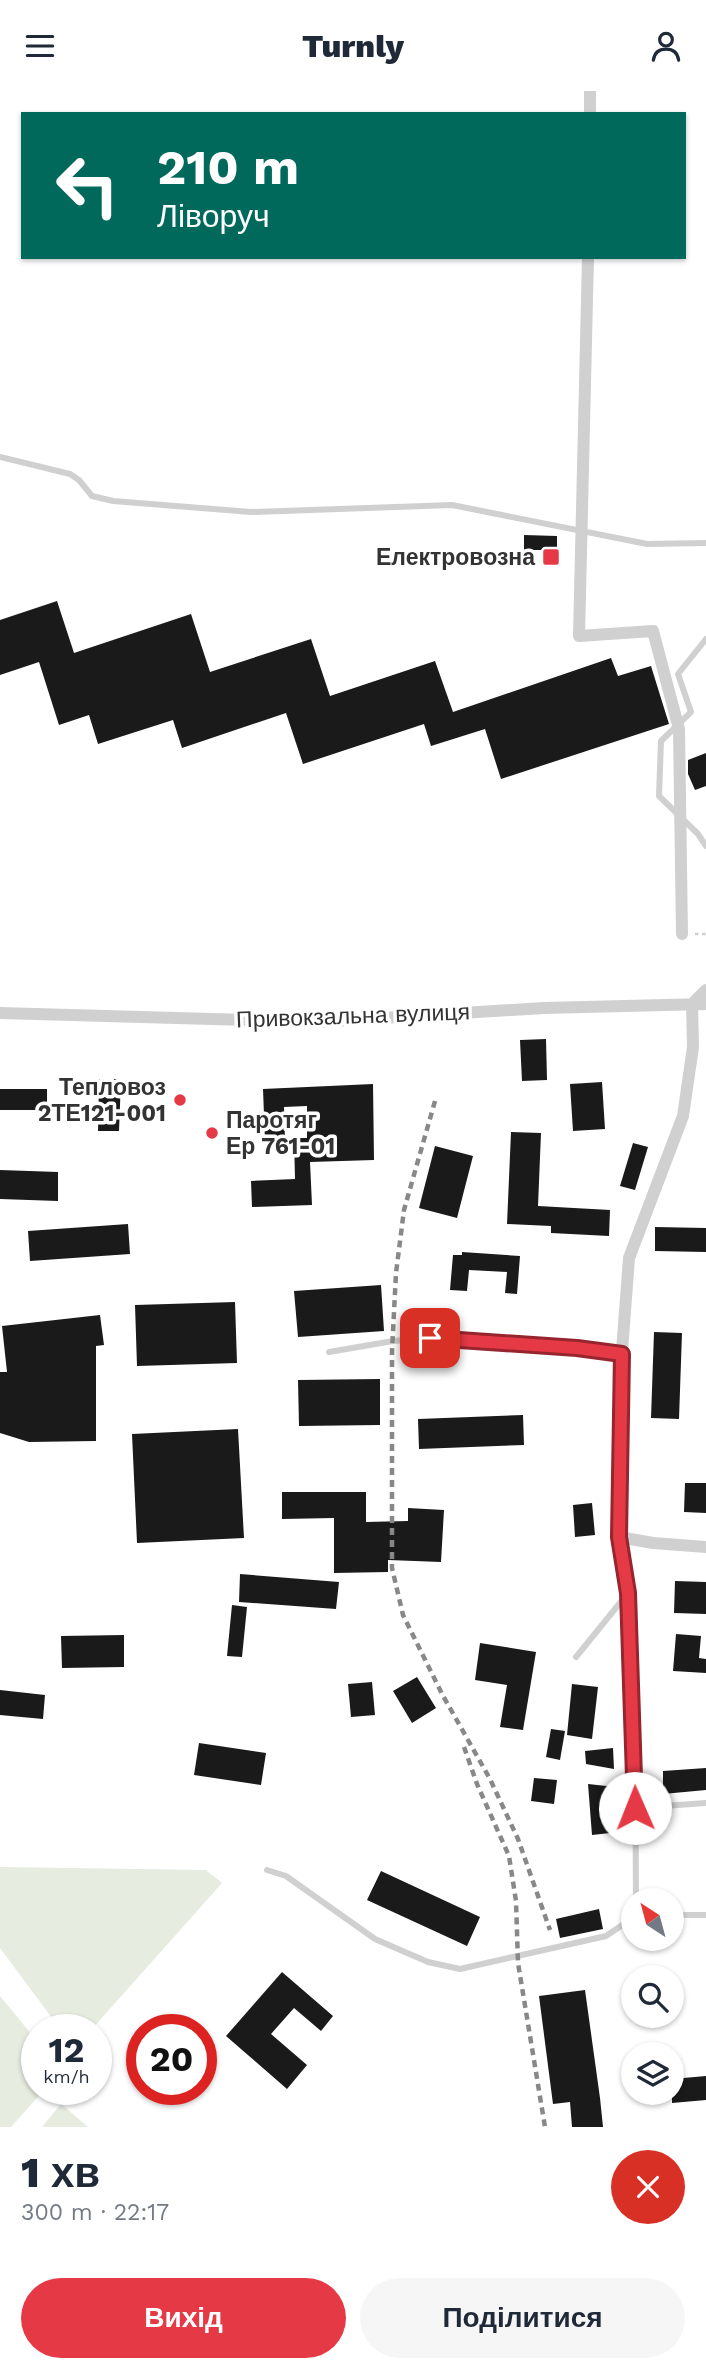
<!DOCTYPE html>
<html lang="uk">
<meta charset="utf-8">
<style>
body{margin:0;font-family:"Work Sans",sans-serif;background:#f6f6f7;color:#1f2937;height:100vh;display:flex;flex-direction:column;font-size:26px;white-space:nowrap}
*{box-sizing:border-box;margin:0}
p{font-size:23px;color:#747a83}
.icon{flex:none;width:38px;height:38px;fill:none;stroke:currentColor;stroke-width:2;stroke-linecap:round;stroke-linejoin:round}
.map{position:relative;height:2036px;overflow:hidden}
.details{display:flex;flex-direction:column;background:#fff;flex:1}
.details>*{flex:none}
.top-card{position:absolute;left:21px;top:21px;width:665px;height:147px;border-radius:0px;box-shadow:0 2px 5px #0004;background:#00695c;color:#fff;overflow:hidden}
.needle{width:46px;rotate:324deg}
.fabs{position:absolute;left:621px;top:1797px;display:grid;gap:14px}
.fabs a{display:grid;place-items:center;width:63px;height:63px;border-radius:50%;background:#fff;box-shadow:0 2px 5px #0004;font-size:35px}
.speed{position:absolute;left:21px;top:1923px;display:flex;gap:14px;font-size:35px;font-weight:700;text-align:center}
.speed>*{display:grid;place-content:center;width:91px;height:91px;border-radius:50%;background:#fff;box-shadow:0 2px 5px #0004;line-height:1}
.speed small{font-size:18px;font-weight:400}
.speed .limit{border:10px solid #d22;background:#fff;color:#111}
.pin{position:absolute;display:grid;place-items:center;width:60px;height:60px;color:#fff;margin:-30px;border-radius:14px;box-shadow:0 4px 10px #0006}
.me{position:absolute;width:77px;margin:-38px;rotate:359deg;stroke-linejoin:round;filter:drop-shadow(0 0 5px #0008)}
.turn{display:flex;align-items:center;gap:24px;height:147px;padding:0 21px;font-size:32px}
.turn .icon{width:91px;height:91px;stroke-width:2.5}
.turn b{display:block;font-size:49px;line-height:60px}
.round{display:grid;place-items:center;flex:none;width:74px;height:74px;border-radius:37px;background:#f6f6f7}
.overview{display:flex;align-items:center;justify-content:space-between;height:119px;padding:0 21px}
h1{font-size:42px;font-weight:800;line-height:52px}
.action{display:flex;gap:14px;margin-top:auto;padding:14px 21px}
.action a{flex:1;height:80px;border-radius:42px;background:#e63946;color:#fff;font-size:28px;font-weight:800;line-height:80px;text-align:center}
.action a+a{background:#f6f6f7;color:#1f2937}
header{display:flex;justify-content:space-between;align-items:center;height:91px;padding:0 21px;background:#fff;font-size:32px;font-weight:800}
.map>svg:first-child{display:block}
.green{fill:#e6ecdf}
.building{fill:#1a1a1a}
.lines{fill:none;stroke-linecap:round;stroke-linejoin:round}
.path{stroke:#cdcdcd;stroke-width:2.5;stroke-dasharray:3.5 3.5;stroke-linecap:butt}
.lane{stroke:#d0d0d0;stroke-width:6}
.street{stroke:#d0d0d0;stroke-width:12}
.rail{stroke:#888;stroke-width:4.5;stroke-dasharray:7 5;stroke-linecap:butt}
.street-bridge{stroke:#d0d0d0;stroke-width:12}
.route-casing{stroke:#96252e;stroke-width:18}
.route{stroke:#e63946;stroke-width:12}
.poi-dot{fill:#e63946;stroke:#fff;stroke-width:2.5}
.labels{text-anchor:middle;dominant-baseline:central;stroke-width:7;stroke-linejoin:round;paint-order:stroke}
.poi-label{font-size:23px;font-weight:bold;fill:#333;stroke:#fff;text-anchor:end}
.street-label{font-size:23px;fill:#333;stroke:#fff}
</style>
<header><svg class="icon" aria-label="menu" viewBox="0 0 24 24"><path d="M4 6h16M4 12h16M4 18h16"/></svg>Turnly<svg class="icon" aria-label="person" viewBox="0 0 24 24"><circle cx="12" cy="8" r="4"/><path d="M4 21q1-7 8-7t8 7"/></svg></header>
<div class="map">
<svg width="706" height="2036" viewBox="0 0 706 2036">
<rect width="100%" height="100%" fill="#fff"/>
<path class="green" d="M0,1776L206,1779L222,1792L91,1939H61L0,1857Z
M0,1905L37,1950V1998L44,1999L11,2036H0Z
M61,2013L88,2036H42Z"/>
<path class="building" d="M524,444L557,445V459H524Z
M57,510L74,562L191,523L210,581L311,548L330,605L435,570L453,621L611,567L618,585L651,575L669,633L501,688L485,638L431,655L424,633L303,673L286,622L182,657L173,629L98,653L89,624L59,634L39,571L0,584V529Z
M706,662V695L695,699L688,683V669Z
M546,948L547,989L522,990L520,949Z
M99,988H121L119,1040H98Z
M602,991L605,1038L573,1040L570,993Z
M373,993L374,1069L310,1071L312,1114L252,1116L251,1090L295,1088L294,1047H307V1015L284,1016L285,1049L265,1050L263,998Z
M0,998H47V1019H0Z
M511,1041L541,1042L538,1115L610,1119L609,1145L551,1142V1135L507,1133Z
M633,1052L648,1056L635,1099L620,1095Z
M435,1055L473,1065L457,1127L419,1117Z
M0,1079L58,1081V1110L0,1108Z
M128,1133L130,1163L30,1170L28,1140Z
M655,1136L706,1137V1161L655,1160Z
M462,1161L520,1165L517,1203L505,1202L507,1181L469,1179L467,1200L450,1199L453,1164H462Z
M381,1194L384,1240L298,1246L294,1200Z
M235,1211L237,1272L137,1275L135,1214Z
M100,1224L104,1254L96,1255V1350L29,1351L0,1342V1281H7L2,1235Z
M654,1241L682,1242L679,1328L651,1327Z
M380,1288V1334L299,1335L298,1289Z
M523,1324L524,1354L419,1358L418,1328Z
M238,1338L244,1447L137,1452L132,1343Z
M685,1392H706V1422L684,1421Z
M282,1401H366V1431L408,1430V1417L444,1419L441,1471L388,1469V1481L334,1482V1427L282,1428Z
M592,1412L595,1444L575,1446L573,1414Z
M240,1483L339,1491L336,1518L239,1511Z
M675,1490L706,1491V1523L674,1522Z
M232,1514L247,1516L242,1566L227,1565Z
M676,1543L701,1545L699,1567L706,1568V1582L673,1580Z
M124,1544V1576L62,1577L61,1545Z
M480,1552L536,1561L523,1639L500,1636L507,1594L475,1589Z
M417,1586L436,1617L412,1632L393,1600Z
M372,1591L375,1624L351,1626L348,1593Z
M572,1593L598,1596L592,1648L567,1644Z
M0,1599L45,1604L43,1628L0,1624Z
M551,1638L565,1640L560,1669L546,1666Z
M199,1652L266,1662L261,1694L194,1684Z
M613,1657L614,1678L586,1673L585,1660Z
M706,1677V1699L663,1703V1680Z
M534,1687L557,1689L554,1713L531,1710Z
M588,1693L616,1696L619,1741L592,1744Z
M381,1780L480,1826L467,1855L367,1809Z
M599,1818L603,1838L560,1847L556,1828Z
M282,1881L333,1925L321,1940L294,1917L271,1943L307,1974L287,1998L226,1945Z
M585,1899L600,2007L603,2036H572L570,2011L553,2013L539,1905Z
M706,1985V2009L672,2012V1988Z"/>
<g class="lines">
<path class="path" d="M695,843H706"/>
<path class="lane" d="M0,366L70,383L79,389L92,405L113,410L251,421L452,414L647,453L706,452
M706,548L678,583L691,621L661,650L659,705L698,743L706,755
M329,1261L393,1250L430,1247L577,1257L622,1263
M619,1446C638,1565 635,1689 636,1810
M576,1566L628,1502
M635,1717L706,1712
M267,1779L286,1785L375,1848L428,1871L460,1878L606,1845L634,1826
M672,1824H706"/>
<path class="street" d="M590,23V0
M706,899L692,913L693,956L683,1025L629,1167L620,1287L619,1446L653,1452L706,1456
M0,922L318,931L544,917L706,913"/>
<path class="rail" d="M435,1010L404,1119L396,1182L392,1260V1477L403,1524L442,1603L490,1688L518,1748L550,1839
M464,1656L477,1693L509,1765L516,1810L518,1872L545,2036"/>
<path class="street-bridge" d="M588,166L579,545L653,540L679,638L682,843"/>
</g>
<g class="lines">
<g class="route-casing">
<path id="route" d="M430,1247L577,1257L622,1263L619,1446L628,1502L635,1717"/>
</g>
<use href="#route" class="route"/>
</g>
<g class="poi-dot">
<rect x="542" y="457" width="18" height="18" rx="3.5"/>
<circle cx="180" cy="1009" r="7"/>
<circle cx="212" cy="1042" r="7"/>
</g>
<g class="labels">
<g class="poi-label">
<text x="535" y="466">Електровозна</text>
<text x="166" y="996">Тепловоз<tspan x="166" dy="26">2ТЕ121-001</tspan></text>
<text x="226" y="1029" text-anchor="start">Паротяг<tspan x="226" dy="26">Ер 761-01</tspan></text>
</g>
<g class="street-label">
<text transform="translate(353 925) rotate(-2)">Привокзальна вулиця</text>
</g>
</g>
</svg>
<div class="fabs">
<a><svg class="needle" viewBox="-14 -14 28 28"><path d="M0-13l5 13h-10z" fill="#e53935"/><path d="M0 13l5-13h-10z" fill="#747a83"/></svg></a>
<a><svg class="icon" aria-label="search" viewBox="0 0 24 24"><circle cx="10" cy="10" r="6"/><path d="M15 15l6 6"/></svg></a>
<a><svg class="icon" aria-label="layers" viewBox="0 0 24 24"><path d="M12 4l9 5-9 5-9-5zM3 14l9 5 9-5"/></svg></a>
</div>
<div class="speed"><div>12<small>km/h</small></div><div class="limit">20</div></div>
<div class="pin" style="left:430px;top:1247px;background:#d93025"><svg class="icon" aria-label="arrive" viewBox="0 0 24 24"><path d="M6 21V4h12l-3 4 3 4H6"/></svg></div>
<svg class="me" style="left:635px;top:1717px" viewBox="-20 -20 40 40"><circle r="19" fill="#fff"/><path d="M0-13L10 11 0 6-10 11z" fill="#e63946"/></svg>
<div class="top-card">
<div class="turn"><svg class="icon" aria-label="left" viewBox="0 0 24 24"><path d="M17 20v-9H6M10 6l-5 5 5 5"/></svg><div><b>210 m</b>Ліворуч</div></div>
</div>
</div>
<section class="details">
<div class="overview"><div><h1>1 хв</h1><p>300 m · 22:17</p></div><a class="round" style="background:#d93025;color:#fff"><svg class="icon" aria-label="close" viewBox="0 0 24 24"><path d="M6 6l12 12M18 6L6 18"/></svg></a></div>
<div class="action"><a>Вихід</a><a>Поділитися</a></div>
</section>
